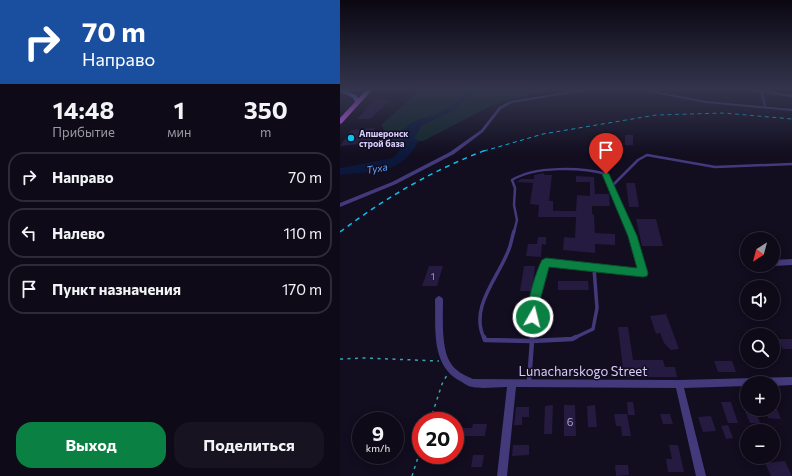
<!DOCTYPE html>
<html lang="ru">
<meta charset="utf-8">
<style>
body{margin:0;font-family:Commissioner,sans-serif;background:#171320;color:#f1f3f6;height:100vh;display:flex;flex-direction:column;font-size:15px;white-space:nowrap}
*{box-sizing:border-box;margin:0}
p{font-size:13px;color:#9b9aa1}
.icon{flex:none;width:22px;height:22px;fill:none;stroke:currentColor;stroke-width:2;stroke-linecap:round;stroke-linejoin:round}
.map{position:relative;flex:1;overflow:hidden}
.side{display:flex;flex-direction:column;background:#0e0a17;width:340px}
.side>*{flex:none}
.hud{background:#1a4fa0;color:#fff;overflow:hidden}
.needle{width:26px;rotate:216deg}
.tools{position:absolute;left:400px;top:232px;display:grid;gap:8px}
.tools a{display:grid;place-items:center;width:40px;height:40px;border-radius:50%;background:#0e0a17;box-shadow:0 2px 10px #0003,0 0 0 1px #2e2b36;font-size:20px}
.speed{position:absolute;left:12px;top:412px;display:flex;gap:8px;font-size:20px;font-weight:700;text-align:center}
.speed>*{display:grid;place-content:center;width:52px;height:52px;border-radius:50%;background:#0e0a17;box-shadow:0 2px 10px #0003,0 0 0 1px #2e2b36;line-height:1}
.speed small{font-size:10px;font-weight:400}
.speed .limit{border:6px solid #d22;background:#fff;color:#111}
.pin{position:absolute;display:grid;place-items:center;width:34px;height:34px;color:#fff;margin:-41px -17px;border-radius:50% 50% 50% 0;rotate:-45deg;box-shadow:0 0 4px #0007}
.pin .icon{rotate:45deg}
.me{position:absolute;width:44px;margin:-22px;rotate:8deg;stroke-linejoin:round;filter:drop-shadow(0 0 3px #0008)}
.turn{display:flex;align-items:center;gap:14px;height:84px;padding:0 16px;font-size:18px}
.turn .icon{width:52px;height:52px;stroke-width:2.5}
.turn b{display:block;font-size:28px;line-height:34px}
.eta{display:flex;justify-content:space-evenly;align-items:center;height:68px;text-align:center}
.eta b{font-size:24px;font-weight:700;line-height:28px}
.button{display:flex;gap:8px;margin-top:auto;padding:8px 16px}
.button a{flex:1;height:46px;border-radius:16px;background:#0b8043;color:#fff;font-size:16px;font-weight:700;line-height:46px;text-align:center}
.button a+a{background:#171320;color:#f1f3f6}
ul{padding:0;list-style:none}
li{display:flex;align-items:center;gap:12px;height:50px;margin:0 8px 6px;padding:0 8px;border:2px solid #2e2b36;border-radius:16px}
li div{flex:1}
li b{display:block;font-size:15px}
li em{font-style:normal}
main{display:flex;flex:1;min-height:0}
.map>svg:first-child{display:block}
.green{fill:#112729}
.water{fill:#0b183b}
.building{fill:#251a3f}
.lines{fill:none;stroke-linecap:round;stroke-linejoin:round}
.path{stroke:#32a9ac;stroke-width:1.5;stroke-dasharray:3 4.5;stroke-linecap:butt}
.lane-far3{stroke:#433a7c;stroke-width:2}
.lane-far2{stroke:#433a7c;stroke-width:2.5}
.lane-far1{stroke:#433a7c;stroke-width:3.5}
.lane{stroke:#433a7c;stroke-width:4.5}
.street{fill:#433a7c;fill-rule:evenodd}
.secondary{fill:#7968f9;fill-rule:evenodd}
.primary{fill:#cb59f8;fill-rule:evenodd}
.rail-far1{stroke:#09c2ed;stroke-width:1;stroke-dasharray:4 3.5;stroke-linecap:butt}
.rail{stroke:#09c2ed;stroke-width:1.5;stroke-dasharray:5 4.5;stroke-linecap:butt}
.route{fill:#0b8043;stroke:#07532c}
.poi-dot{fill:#09c2ed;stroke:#120d1f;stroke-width:1.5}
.labels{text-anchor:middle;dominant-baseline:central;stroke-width:3;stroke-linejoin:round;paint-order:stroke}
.far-poi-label{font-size:9px;font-weight:bold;fill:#d7cdfd;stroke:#120d1f;text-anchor:start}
.number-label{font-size:9px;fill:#aaa0ce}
.far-water-label{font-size:10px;font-style:italic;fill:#60a4f9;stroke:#120d1f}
.near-number-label{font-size:11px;fill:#aaa0ce}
.near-street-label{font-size:13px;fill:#d7cdfd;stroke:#120d1f}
</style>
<main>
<section class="side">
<div class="hud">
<div class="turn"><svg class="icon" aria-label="right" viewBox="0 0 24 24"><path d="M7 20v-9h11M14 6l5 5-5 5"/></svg><div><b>70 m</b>Направо</div></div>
</div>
<div class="eta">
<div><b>14:48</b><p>Прибытие</p></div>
<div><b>1</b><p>мин</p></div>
<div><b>350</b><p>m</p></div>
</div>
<ul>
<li><svg class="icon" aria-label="right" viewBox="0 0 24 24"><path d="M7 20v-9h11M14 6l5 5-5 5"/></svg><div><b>Направо</b></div><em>70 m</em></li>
<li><svg class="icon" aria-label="left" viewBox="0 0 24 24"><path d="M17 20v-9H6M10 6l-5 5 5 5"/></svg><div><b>Налево</b></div><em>110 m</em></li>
<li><svg class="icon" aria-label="arrive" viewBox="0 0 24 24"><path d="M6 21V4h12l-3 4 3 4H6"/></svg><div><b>Пункт назначения</b></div><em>170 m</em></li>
</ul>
<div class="button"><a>Выход</a><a>Поделиться</a></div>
</section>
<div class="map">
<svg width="452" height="476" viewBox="0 0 452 476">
<rect width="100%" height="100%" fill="#120d1f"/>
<path class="green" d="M85,89H230L203,92L159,102L83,141L42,142L49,136L41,125L79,91Z"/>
<path class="water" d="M130,89H136L113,111L82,125L74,138L78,141C63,175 32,171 0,175V168L53,158L62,148L63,139L61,132C76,117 80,121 97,114C110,108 120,99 130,89Z"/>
<path class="building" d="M34,100H51L30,119H17Z
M35,128L30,143L0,146L11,130Z
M285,135H293V145H285Z
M204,173V175H212L209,201H213V211H236L237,195L250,196V182H236V176L254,177L255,194H269L270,206H252V214L254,215L255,233L275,234V245L255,244V253L223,250L224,237L235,238L236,217H198L199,205L190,204L193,183L176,182L181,179H194V175Z
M286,183H295L299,207H289Z
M296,219H316L323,246H302Z
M198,237H206V245L202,244L201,257L186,256L188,244H197Z
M89,266H103L97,286H82Z
M184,266H195L192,291H180Z
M218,281H248L249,290H218Z
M326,314L339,349L331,350L324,343L320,333L316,334L310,316Z
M278,327H288L293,360H323L325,367H335L337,377H284Z
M438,339H452V349H443Z
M374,361H392L396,372H378Z
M433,399L441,419L428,418L425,409H433Z
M287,402H293L295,415H288Z
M381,402H391L398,423H388Z
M213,405L212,434H204L205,406Z
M224,405H235L236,436H224Z
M255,405L257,427H248L247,406Z
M176,407H189V417H182V425H174Z
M404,409H415L420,423H410Z
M274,414H287L291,436H282L281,426H276Z
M320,414H330L333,424H323Z
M371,416L376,431L363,432L358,417Z
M133,424H147L145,436H120L121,428H132Z
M388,425L393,438L386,439L381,426Z
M173,445H189V455L172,456Z
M329,445H338L344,472H328L326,459H332Z
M133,455H144L142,467H131Z
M445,461L452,476H431L425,463Z
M275,465H288L289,475L276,476Z"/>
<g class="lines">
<path class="path" d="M0,359L25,358L99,361
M90,421L102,384L107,375
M72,476L81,448"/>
<path class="lane-far3" d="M402,89L452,96
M421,89L425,106"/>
<path class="lane-far2" d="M271,187L298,160L307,155L375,167L452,164
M174,232L177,220L174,205L175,188L172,180C194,166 241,167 266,174L291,232"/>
<path class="lane-far1" d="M144,338C129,307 159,277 169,249C171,244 172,237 174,231
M192,338L194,304L206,262L303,273L291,231
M234,338L253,329L257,308L254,268"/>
<path class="lane" d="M144,337L145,340L192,341
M192,341L232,339L236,337
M192,341V337
M189,382L192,341"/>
<path class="street" d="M246,89H255L172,103L161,109L143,132L114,154L56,184L0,207V203L52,182L110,152L141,130L159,107L170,101Z
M294,89H302L366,101L452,109V111L366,103Z
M452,259V265L433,266L431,265H433V260Z
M99,296L101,297L103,299C103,316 101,348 110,362C115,371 124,375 133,379L339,380L452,377V385L433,386V383H407V386L344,388L366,476H356L336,388L176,387L167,476H157L167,387C158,387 142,389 133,387C129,387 125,384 122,382C90,367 96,328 95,299L97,297Z"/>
<path class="secondary" d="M0,89H23L20,91H7L16,95L21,102L16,103L12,97L0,92Z"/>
<path class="primary" d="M27,89H33L2,123L0,124V118Z"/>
<path class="rail-far1" d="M144,151L203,134L316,115L384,113L452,119"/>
<path class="rail" d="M0,232C45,198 93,170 146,150"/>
</g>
<linearGradient id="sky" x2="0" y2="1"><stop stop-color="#0a0711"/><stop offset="0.57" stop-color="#33354d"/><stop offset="1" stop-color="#33354d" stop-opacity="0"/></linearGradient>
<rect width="452" height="156" fill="url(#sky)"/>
<path class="route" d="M266,172L269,174L297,236L308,273L307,276L303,277L209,267L199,304L197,320L193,322L189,320C184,309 196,271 202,260L206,258L297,268L288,236L262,174Z"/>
<circle class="poi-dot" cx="11" cy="138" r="4"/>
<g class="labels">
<g class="far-poi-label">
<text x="19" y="133">Апшеронск<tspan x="19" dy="10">строй база</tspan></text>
</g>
<g class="number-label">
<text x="93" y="276">1</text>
</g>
<g class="far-water-label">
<text transform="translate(37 168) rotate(-9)">Туха</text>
</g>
<g class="near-number-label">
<text x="230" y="421">6</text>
</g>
<g class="near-street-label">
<text x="243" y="371">Lunacharskogo Street</text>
</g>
</g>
</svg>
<div class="tools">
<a><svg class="needle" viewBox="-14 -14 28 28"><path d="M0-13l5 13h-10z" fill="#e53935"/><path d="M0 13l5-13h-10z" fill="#9b9aa1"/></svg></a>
<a><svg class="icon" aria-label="sound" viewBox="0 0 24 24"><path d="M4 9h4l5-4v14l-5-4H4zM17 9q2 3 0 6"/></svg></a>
<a><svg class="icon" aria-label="search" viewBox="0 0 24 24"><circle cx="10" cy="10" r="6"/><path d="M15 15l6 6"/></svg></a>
<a>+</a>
<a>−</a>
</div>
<div class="speed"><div>9<small>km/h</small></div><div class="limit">20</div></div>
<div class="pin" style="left:266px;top:174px;background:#d93025"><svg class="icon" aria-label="arrive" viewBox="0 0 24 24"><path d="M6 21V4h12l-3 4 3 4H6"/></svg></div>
<svg class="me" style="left:193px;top:317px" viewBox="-20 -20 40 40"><circle r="17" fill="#0b8043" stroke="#fff" stroke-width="3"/><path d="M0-11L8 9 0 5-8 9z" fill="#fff"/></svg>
</div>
</main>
